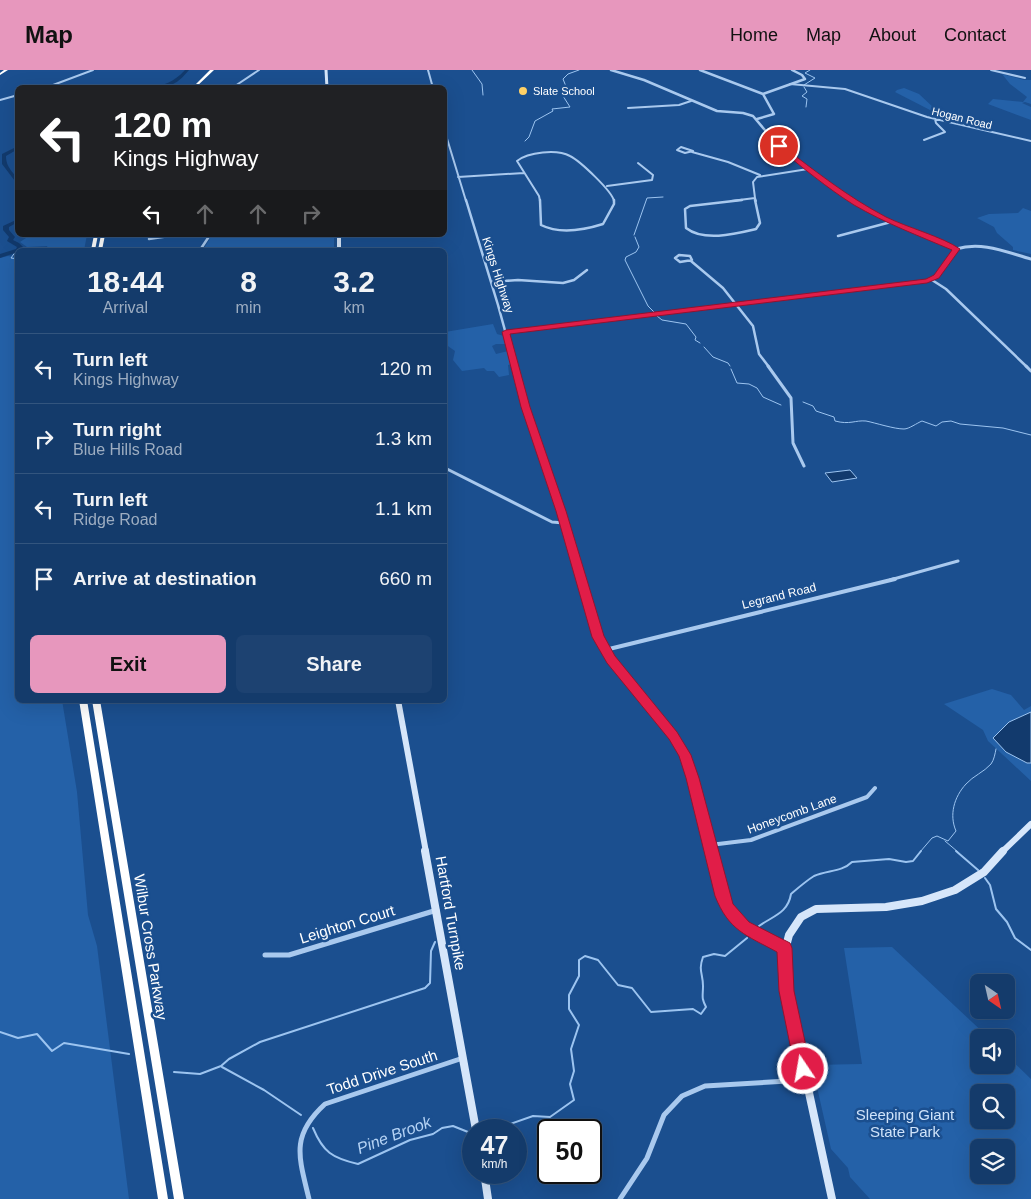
<!DOCTYPE html>
<style>
body{margin:0;font-family:Helvetica,sans-serif;background:#1d4271;color:#f1f3f6;height:100vh;display:flex;flex-direction:column;font-size:19px;white-space:nowrap}
*{box-sizing:border-box;margin:0}
p{font-size:16px;color:#9dadc1}
.icon{flex:none;width:28px;height:28px;fill:none;stroke:currentColor;stroke-width:2;stroke-linecap:round;stroke-linejoin:round}
.map{position:relative;flex:1;overflow:hidden}
.details{position:absolute;left:15px;top:178px;width:432px;height:455px;display:flex;flex-direction:column;background:#143b6b;border-radius:8px;box-shadow:0 5px 20px #0002,0 0 0 1px #33557e}
.details>*{flex:none}
.top-card{position:absolute;left:15px;top:15px;width:432px;height:152px;border-radius:8px;box-shadow:0 5px 20px #0002,0 0 0 1px #33557e;background:#202124;color:#fff;overflow:hidden}
.needle{width:32px;rotate:146deg}
.controls{position:absolute;left:970px;top:904px;display:grid;gap:10px}
.controls a{display:grid;place-items:center;width:45px;height:45px;border-radius:8px;background:#143b6b;box-shadow:0 5px 20px #0002,0 0 0 1px #33557e;font-size:25px}
.speed{position:absolute;left:462px;top:1049px;display:flex;gap:10px;font-size:25px;font-weight:700;text-align:center}
.speed>*{display:grid;place-content:center;width:65px;height:65px;border-radius:50%;background:#143b6b;box-shadow:0 5px 20px #0002,0 0 0 1px #33557e;line-height:1}
.speed small{font-size:12px;font-weight:400}
.speed .limit{border:2px solid #111;border-radius:8px;background:#fff;color:#111}
.pin{position:absolute;display:grid;place-items:center;width:42px;height:42px;color:#fff;margin:-21px;border:2px solid #fff;border-radius:50%;box-shadow:0 1px 5px #0007}
.me{position:absolute;width:55px;margin:-28px;rotate:348deg;stroke-linejoin:round;filter:drop-shadow(0 0 4px #0008)}
.turn{display:flex;align-items:center;gap:18px;height:105px;padding:0 15px;font-size:22px}
.turn .icon{width:65px;height:65px;stroke-width:2.5}
.turn b{display:block;font-size:35px;line-height:42px}
.lanes{display:flex;align-items:center;height:48px;padding:0 15px;background:#0003;justify-content:center;gap:25px;direction:ltr}
.lanes .off{opacity:.35}
.eta{display:flex;justify-content:space-evenly;align-items:center;height:85px;text-align:center}
.eta b{font-size:30px;font-weight:800;line-height:35px}
.cta{display:flex;gap:10px;margin-top:auto;padding:10px 15px}
.cta a{flex:1;height:58px;border-radius:8px;background:#e797bd;color:#111;font-size:20px;font-weight:800;line-height:58px;text-align:center}
.cta a+a{background:#1d4271;color:#f1f3f6}
ul{padding:0;list-style:none}
li{display:flex;align-items:center;gap:15px;height:70px;padding:0 15px;border-top:1px solid #33557e}
li div{flex:1}
li b{display:block;font-size:19px}
li em{font-style:normal}
header{display:flex;align-items:center;gap:30px;box-sizing:border-box;height:70px;padding:0 25px;background:#e797bd;color:#111}
header strong{font-size:24px}
nav{display:flex;gap:28px;margin-inline-start:auto;font-size:18px}
.map>svg:first-child{display:block}
.green{fill:#2461a8;fill-rule:evenodd}
.water{fill:#123a6d;stroke:#9cc4f0}
.lines{fill:none;stroke-linecap:round;stroke-linejoin:round}
.stream-far1{stroke:#9cc4f0;stroke-width:1}
.stream{stroke:#9cc4f0;stroke-width:2}
.river{fill:#123a6d;fill-rule:evenodd}
.minor-far4{stroke:#a9c9ee;stroke-width:2}
.minor-far3{stroke:#a9c9ee;stroke-width:2.5}
.minor-far2{stroke:#a9c9ee;stroke-width:3}
.minor-far1{stroke:#a9c9ee;stroke-width:4}
.minor{stroke:#a9c9ee;stroke-width:5}
.tertiary-far1{stroke:#a9c9ee;stroke-width:2.5}
.tertiary{stroke:#a9c9ee;stroke-width:3}
.secondary-far3{stroke:#d6e6fa;stroke-width:3}
.secondary-far2{stroke:#d6e6fa;stroke-width:4}
.secondary-far1{stroke:#d6e6fa;stroke-width:6}
.secondary{stroke:#d6e6fa;stroke-width:8}
.motorway{fill:#fff;fill-rule:evenodd}
.route{fill:#e11d48;stroke:#92132f}
.poi-dot{fill:#ffd166;stroke:#1b4f8f;stroke-width:2}
.labels{text-anchor:middle;dominant-baseline:central;stroke-width:5;stroke-linejoin:round;paint-order:stroke}
.far-poi-label{font-size:11px;fill:#fff;stroke:#1b4f8f;text-anchor:start}
.far-street-label{font-size:11px;fill:#fff;stroke:#1b4f8f}
.street-label{font-size:12px;fill:#fff;stroke:#1b4f8f}
.near-street-label{font-size:15px;fill:#fff;stroke:#1b4f8f}
.near-park-label{font-size:15px;fill:#cfe3fa;stroke:#1b4f8f}
.near-water-label{font-size:16px;font-style:italic;fill:#b5d3f5;stroke:#1b4f8f}
</style>
<header>
<strong>Map</strong>
<nav><a>Home</a><a>Map</a><a>About</a><a>Contact</a></nav>
</header>
<div class="map">
<svg width="1031" height="1129" viewBox="0 0 1031 1129">
<rect width="100%" height="100%" fill="#1b4f8f"/>
<path class="green" d="M1002,4L1024,10H1031V34L1025,32L1022,33L1031,37V50L988,34L993,29L1023,32L1027,27L1010,14Z
M904,18L919,24L935,39L930,40L895,22L897,20Z
M1023,138L1031,141V184L1013,180V177L997,163L994,157L977,148L989,144L1018,143Z
M22,165H87L84,180H49L47,176L27,177L20,172L26,168Z
M212,165H334V180H203Z
M8,186L18,188V630H62L77,722L88,845L97,876L129,1129H0V188Z
M493,254L497,264L504,266L507,274H496L492,276L496,284L508,281L512,294L508,295L509,305L499,307L494,301H487L484,298L462,301L453,290L455,281L445,274V262Z
M992,619L1011,625L1024,640L1031,636V711L988,671L983,660L944,634Z
M892,877L988,967L979,968V995H1006V985L1031,1009V1129H870L850,1107L848,1098L831,1079L812,995L862,994L844,878ZM979,1022H1006V1050H979ZM979,1078H1006V1105H979Z"/>
<path class="water" d="M850,400L857,408L832,412L825,403Z
M1031,642V693H1027L1006,682L993,668L1009,652Z"/>
<g class="lines">
<path class="stream-far1" d="M472,0L482,14L483,25
M804,15L815,8L805,3L810,0
M804,17L807,22L802,26L807,29L806,37
M525,71L529,67L535,51L553,41L552,39L570,37L563,26L568,25L564,21L567,19L563,9L568,4L579,0
M634,165L647,128L663,127
M635,167L639,177L636,182L626,187L625,190L648,236L654,242
M325,178V180
M134,180H143
M16,181L11,188L18,189
M657,246L662,250L686,254L696,267L695,270L700,273
M704,277L713,287L728,293L730,296
M731,299L737,313L749,314L757,318L763,327L781,335
M803,332L813,336L816,341L834,347L835,351C850,355 855,350 866,351C876,353 894,359 904,359C909,359 917,353 922,351L936,356L942,352L951,351L960,354L1003,358L1031,365
M945,771L958,782
M920,782L932,768L937,766L948,771L956,761C949,745 954,727 966,714C973,706 984,702 991,694C994,690 995,684 996,679"/>
<path class="stream" d="M956,781L978,800
M985,808L990,815L996,839L1007,852L1015,868L1031,880
M759,856C773,846 788,843 791,824C798,818 806,811 814,806C827,800 842,802 852,792L889,789L906,792L913,791L921,781
M0,962L18,968L37,964L52,981L64,973L129,984
M222,997L264,1020L301,1045
M174,1002L200,1004L221,996L229,989L260,972L425,918L430,913L431,881L435,872
M313,1058C323,1082 332,1088 358,1094L410,1070L433,1064L442,1058L453,1056L468,1062
M493,1060L533,1046L550,1047L574,1030L570,1014L574,1001L571,979L579,955L569,939V925L579,906V890L585,886L598,890L618,915L632,918L651,942L693,939L701,944L706,937C701,927 703,927 703,916C703,903 698,901 703,887L714,884L725,886L747,868"/>
<path class="river" d="M185,0H189C170,23 162,16 135,16C128,16 122,18 115,18C146,7 159,28 185,0Z
M18,76V79L6,86C6,101 18,103 18,115L2,94V84Z
M18,149V152L9,157V160L15,167L13,170L19,173L23,177L21,180H18V182L0,188V184L16,179L17,177L7,171L9,167L3,160V156Z"/>
<path class="minor-far4" d="M428,0L433,18
M991,0L1025,8
M790,14L845,19L927,47L1031,71
M45,18L93,0
M232,18L259,0
M0,30L18,25
M628,38L679,35L691,31
M445,62L466,131
M924,70L945,62L936,53L935,49
M681,77L693,81L685,83L677,80Z
M692,82L728,92L760,105
M458,107L524,103
M607,116L652,110L653,105L638,93
M755,128L753,112L757,107L808,99
M540,131L539,126L517,91C528,82 557,79 570,86C580,91 612,121 614,131
M731,131L755,128L756,131"/>
<path class="minor-far3" d="M466,130L498,235L515,297
M540,130L541,155C559,164 584,160 603,154L614,134V130
M742,130L690,136L685,139L686,158C704,172 735,164 756,159L760,153L755,130
M838,166L891,152
M149,169L176,165
M200,180L210,165
M679,185L690,186L692,190L680,192L675,188Z
M691,191L723,218L753,256L759,284L769,297
M932,210L946,219L1027,297
M491,212L518,210L563,213L574,210L587,200
M506,262L927,211L936,207L956,179"/>
<path class="minor-far2" d="M514,296L581,510
M768,296L791,328L793,373L804,396
M1026,296L1031,301
M445,398L552,452L564,453
M890,510L958,491"/>
<path class="minor-far1" d="M581,509C589,537 595,566 611,590C634,623 664,649 684,683C697,706 705,755 711,782
M605,580L895,509
M710,775L751,770L867,727L875,718"/>
<path class="minor" d="M711,781C724,835 727,857 784,878
M265,885H289L437,840
M309,1129C299,1087 290,1066 325,1034L463,988
M620,1129L647,1088L664,1045L682,1026L705,1016L805,1010"/>
<path class="tertiary-far1" d="M611,0L644,10L717,41L743,43L753,46L780,78L854,131
M700,0L763,24L774,44L757,49
M763,24L805,9L802,5L792,0"/>
<path class="tertiary" d="M851,130L885,149L956,179C982,171 1006,182 1031,189"/>
<path class="secondary-far3" d="M326,0L327,18"/>
<path class="secondary-far2" d="M339,165V180"/>
<path class="secondary-far1" d="M398,630L426,782
M1002,782L1031,754"/>
<path class="secondary" d="M425,781L476,1060
M484,1102L488,1129
M832,1129L787,921L784,884L789,865L801,847L816,839L886,837L922,831L955,820L984,802L1003,781"/>
<path class="motorway" d="M4,0H8L0,5V3Z
M210,0H214L195,18H192Z
M94,165H98L95,180H91Z
M101,165H105L102,180H98Z
M79,630H87L168,1129H158Z
M92,630H100L184,1129H174Z"/>
</g>
<path class="route" d="M777,75H781C815,101 848,127 886,147C906,157 943,167 960,179L939,208L927,213L510,264L530,337L566,441L604,566L615,586L677,662L691,685L699,708L733,834L749,852L790,873L792,878L794,921L811,999L808,1005L803,1007L797,1005L795,999L779,921L777,882C746,865 729,861 715,826L686,708L679,686L669,669L607,593L592,567L556,441L521,337L502,262L506,260L926,209L934,205L952,180C919,166 885,153 854,135C827,118 802,97 777,77Z"/>
<circle class="poi-dot" cx="523" cy="21" r="5"/>
<g class="labels">
<g class="far-poi-label">
<text x="533" y="21">Slate School</text>
</g>
<g class="far-street-label">
<text transform="translate(962 48) rotate(14)">Hogan Road</text>
</g>
<g class="street-label">
<text transform="translate(498 205) rotate(72)">Kings Highway</text>
<text transform="translate(779 526) rotate(-14)">Legrand Road</text>
<text transform="translate(792 744) rotate(-20)">Honeycomb Lane</text>
</g>
<g class="near-street-label">
<text transform="translate(451 843) rotate(80)">Hartford Turnpike</text>
<text transform="translate(347 854) rotate(-17)">Leighton Court</text>
<text transform="translate(151 877) rotate(81)">Wilbur Cross Parkway</text>
<text transform="translate(382 1002) rotate(-18)">Todd Drive South</text>
</g>
<g class="near-park-label">
<text x="905" y="1044">Sleeping Giant<tspan x="905" dy="17">State Park</tspan></text>
</g>
<g class="near-water-label">
<text transform="translate(394 1065) rotate(-21)">Pine Brook</text>
</g>
</g>
</svg>
<div class="controls">
<a><svg class="needle" viewBox="-14 -14 28 28"><path d="M0-13l5 13h-10z" fill="#e53935"/><path d="M0 13l5-13h-10z" fill="#9dadc1"/></svg></a>
<a><svg class="icon" aria-label="sound" viewBox="0 0 24 24"><path d="M4 9h4l5-4v14l-5-4H4zM17 9q2 3 0 6"/></svg></a>
<a><svg class="icon" aria-label="search" viewBox="0 0 24 24"><circle cx="10" cy="10" r="6"/><path d="M15 15l6 6"/></svg></a>
<a><svg class="icon" aria-label="layers" viewBox="0 0 24 24"><path d="M12 4l9 5-9 5-9-5zM3 14l9 5 9-5"/></svg></a>
</div>
<div class="speed"><div>47<small>km/h</small></div><div class="limit">50</div></div>
<div class="pin" style="left:779px;top:76px;background:#d93025"><svg class="icon" aria-label="arrive" viewBox="0 0 24 24"><path d="M6 21V4h12l-3 4 3 4H6"/></svg></div>
<svg class="me" style="left:803px;top:999px" viewBox="-20 -20 40 40"><circle r="17" fill="#e11d48" stroke="#fff" stroke-width="3"/><path d="M0-11L8 9 0 5-8 9z" fill="#fff"/></svg>
<div class="top-card">
<div class="turn"><svg class="icon" aria-label="left" viewBox="0 0 24 24"><path d="M17 20v-9H6M10 6l-5 5 5 5"/></svg><div><b>120 m</b>Kings Highway</div></div>
<div class="lanes"><svg class="icon" aria-label="left" viewBox="0 0 24 24"><path d="M17 20v-9H6M10 6l-5 5 5 5"/></svg><svg class="icon off" aria-label="ahead" viewBox="0 0 24 24"><path d="M12 20V5M6 11l6-6 6 6"/></svg><svg class="icon off" aria-label="ahead" viewBox="0 0 24 24"><path d="M12 20V5M6 11l6-6 6 6"/></svg><svg class="icon off" aria-label="right" viewBox="0 0 24 24"><path d="M7 20v-9h11M14 6l5 5-5 5"/></svg></div>
</div>
<section class="details">
<div class="eta">
<div><b>18:44</b><p>Arrival</p></div>
<div><b>8</b><p>min</p></div>
<div><b>3.2</b><p>km</p></div>
</div>
<ul>
<li><svg class="icon" aria-label="left" viewBox="0 0 24 24"><path d="M17 20v-9H6M10 6l-5 5 5 5"/></svg><div><b>Turn left</b><p>Kings Highway</p></div><em>120 m</em></li>
<li><svg class="icon" aria-label="right" viewBox="0 0 24 24"><path d="M7 20v-9h11M14 6l5 5-5 5"/></svg><div><b>Turn right</b><p>Blue Hills Road</p></div><em>1.3 km</em></li>
<li><svg class="icon" aria-label="left" viewBox="0 0 24 24"><path d="M17 20v-9H6M10 6l-5 5 5 5"/></svg><div><b>Turn left</b><p>Ridge Road</p></div><em>1.1 km</em></li>
<li><svg class="icon" aria-label="arrive" viewBox="0 0 24 24"><path d="M6 21V4h12l-3 4 3 4H6"/></svg><div><b>Arrive at destination</b></div><em>660 m</em></li>
</ul>
<div class="cta"><a>Exit</a><a>Share</a></div>
</section>
</div>
